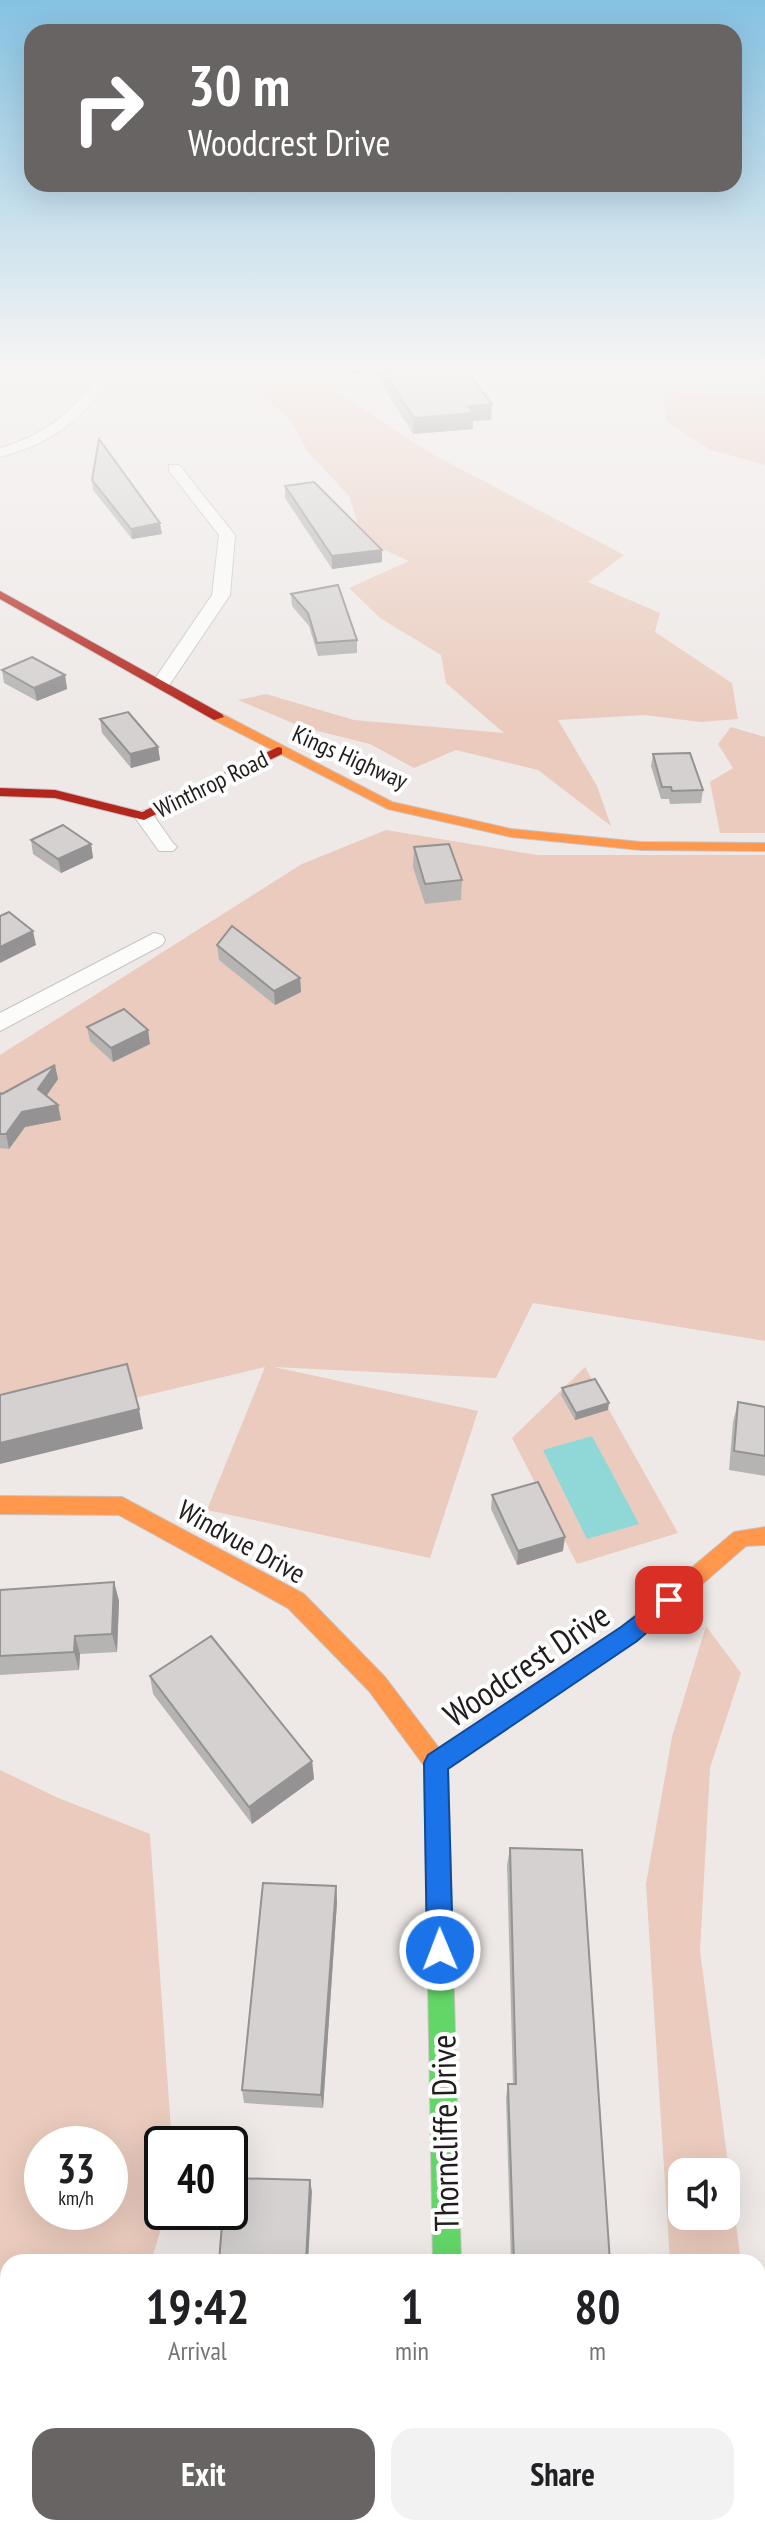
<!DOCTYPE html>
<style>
body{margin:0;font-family:"PT Sans Narrow",sans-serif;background:#f2f2f2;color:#202124;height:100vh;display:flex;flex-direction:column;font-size:30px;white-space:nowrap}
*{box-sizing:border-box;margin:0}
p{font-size:26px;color:#757577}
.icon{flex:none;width:44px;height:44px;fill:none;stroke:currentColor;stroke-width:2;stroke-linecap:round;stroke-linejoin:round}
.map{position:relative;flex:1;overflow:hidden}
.details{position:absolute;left:0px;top:2254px;width:766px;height:282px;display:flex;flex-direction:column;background:#fff;border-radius:24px 24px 0 0;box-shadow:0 8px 32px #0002}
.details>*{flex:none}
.guide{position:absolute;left:24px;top:24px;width:718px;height:168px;border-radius:24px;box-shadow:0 8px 32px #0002;background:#686463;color:#fff;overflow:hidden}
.tools{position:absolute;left:668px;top:2158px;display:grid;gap:16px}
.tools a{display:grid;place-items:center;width:72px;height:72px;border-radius:16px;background:#fff;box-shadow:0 8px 32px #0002;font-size:40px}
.speed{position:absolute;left:24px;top:2126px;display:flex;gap:16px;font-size:40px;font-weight:700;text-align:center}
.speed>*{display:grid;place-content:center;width:104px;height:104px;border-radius:50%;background:#fff;box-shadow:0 8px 32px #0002;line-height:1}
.speed small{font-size:20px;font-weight:400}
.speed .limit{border:4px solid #111;border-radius:12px;background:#fff;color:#111}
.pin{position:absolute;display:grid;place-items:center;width:68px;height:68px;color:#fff;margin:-34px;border-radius:16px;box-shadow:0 4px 12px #0006}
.me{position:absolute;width:88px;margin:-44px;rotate:359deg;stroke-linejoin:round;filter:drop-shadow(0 0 6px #0008)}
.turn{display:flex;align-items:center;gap:28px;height:168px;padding:0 32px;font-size:36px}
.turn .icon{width:104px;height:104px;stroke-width:2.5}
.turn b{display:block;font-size:56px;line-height:68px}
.eta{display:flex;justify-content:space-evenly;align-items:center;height:136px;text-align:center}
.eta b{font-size:48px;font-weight:700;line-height:56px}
.cta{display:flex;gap:16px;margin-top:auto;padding:16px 32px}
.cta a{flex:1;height:92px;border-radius:24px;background:#686463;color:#fff;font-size:32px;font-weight:700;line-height:92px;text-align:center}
.cta a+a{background:#f2f2f2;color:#202124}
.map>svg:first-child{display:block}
.green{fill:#eacbbd;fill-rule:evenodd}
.water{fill:#90d8d8}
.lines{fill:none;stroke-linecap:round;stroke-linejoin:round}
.street-casing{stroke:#c8c4c3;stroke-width:2}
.fast-casing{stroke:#c8c4c3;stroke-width:2}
.slow-casing{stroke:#c8c4c3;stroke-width:2}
.jam-casing{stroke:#c8c4c3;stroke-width:2}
.street{fill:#fcfcfb;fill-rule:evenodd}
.fast{fill:#63d668;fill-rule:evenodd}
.slow{fill:#ff974d;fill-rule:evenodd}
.jam{fill:#b3261e;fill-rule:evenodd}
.wall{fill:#b6b4b3}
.shaded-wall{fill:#949292}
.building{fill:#d4d1d0;stroke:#949292;stroke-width:2}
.route{fill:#1a73e8;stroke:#114b97;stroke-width:2}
.labels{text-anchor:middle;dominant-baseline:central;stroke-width:8;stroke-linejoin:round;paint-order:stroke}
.far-street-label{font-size:24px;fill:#201d1c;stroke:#fff}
.street-label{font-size:28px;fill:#201d1c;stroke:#fff}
.near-street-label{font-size:34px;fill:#201d1c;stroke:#fff}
</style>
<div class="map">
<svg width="765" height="2535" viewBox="0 0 765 2535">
<rect width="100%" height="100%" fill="#eee9e7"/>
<path class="green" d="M195,368H320L342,395L434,455L624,555L588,582L660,613L655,632L732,683L738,719L701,722L644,715L558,720L597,786L611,826L538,770L456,750L414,768L370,744L302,727L238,700L266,694L354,720L504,733L446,683L441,655L380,618L349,588L409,561L363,540L349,496L308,452L291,421L251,385L199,372Z
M645,368C686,368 723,384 765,378V384H716L669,375L674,383L658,384Z
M663,392L765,394V465L711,450L666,421Z
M731,727L765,737V833H720L710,782L733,768L718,744Z
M386,830L537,855H765V1341L533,1303L496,1378L274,1367L478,1411L430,1558L207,1510L265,1367L0,1430V1055L302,864Z
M585,1367L678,1533L577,1564L512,1438Z
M706,1626L741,1673L710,1768L700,1951L741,2262H670L646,1884L672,1737ZM682,2172H726V2216H682Z
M0,1770L56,1797L150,1834L172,2144H162V2212H166L151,2262H8V2528H73L71,2535H0ZM42,2144H110V2212H42Z
M758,2398L765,2454V2535H696L695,2528H758Z"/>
<path class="water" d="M592,1436L639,1524L587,1539L543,1450Z"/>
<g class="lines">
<g class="street-casing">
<path id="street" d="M86,368H100L111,378C81,420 51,444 0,457V448C43,436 70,414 97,379Z
M169,465H179L235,535L230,595L168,687L161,689L152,683L212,595L219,535L169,471Z
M144,810L151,812L173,843L177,847L173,851H159L134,816Z
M154,933L162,935L165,940L162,945L0,1031V1013Z
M429,2528H477L478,2535H430Z"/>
</g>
<g class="fast-casing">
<path id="fast" d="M436,1752L444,1755L448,1763L461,2262H433L424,1763L428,1755Z"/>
</g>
<g class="slow-casing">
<path id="slow" d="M214,714H222L392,802L511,829L641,842L765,843V851L641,850L511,837L388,809L214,720Z
M0,1496L122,1497L304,1594L385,1677L439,1748L621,1627L734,1532L765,1527V1545L746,1546L637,1641L436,1774L428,1771L369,1691L288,1608L119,1515L0,1514Z"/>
</g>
<g class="jam-casing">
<path id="jam" d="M0,591L222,714L224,717L214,720L0,599Z
M278,747L282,748V754L144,820L55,798L0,796V788L55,790L142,812Z"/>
</g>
<use href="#street" class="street"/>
<use href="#fast" class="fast"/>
<use href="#slow" class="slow"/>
<use href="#jam" class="jam"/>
</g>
<path class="wall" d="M346,368H464L492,404L491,420L473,421V429L413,434L374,372L350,374Z
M92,480L162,534L132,539L93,490Z
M285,486L382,562L332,569L285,498Z
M291,594L357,640V653L318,656L309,626L292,606Z
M2,670L65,675L67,689L37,701L4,683Z
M100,719L158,747L160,760L131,768L102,733Z
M653,754L703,790L701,803L670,804L669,799H661L651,766Z
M31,840L91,844L93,858L61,873L33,854Z
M414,847L462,880L461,900L425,904L413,867Z
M217,945L300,978L301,992L275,1005L219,960Z
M87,1027L150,1044L113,1062L90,1041Z
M58,1079L46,1096L58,1105L61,1120L25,1127L9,1149L0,1148V1093L2,1094Z
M562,1388L608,1410L575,1420L561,1395Z
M738,1402L765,1407V1476L729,1470L733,1422Z
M492,1495L563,1551L517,1565L491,1509Z
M114,1582L119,1601L117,1652L80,1654L79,1670L0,1675V1590Z
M150,1676L312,1761L314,1779L252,1824L153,1694Z
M510,1848L610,2262H511L506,2098L508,2084H513L507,1865Z
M336,1886L337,1902L323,2108L244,2103L242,2090Z"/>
<path class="shaded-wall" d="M350,368H374V372L350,374Z
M492,404L491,420L473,421V429L413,434L414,418L468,406Z
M160,523L162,534L132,539L131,529Z
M382,550V562L332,569V556Z
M65,675L67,689L37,701L34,688Z
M158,747L160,760L131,768L130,754Z
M91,844L93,858L61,873L58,859Z
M33,931L36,945L0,963V947Z
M300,978L301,992L275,1005L274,991Z
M148,1030L150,1044L113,1062L111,1048Z
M55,1065L58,1079L41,1104L38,1089Z
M58,1105L61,1120L25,1127L9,1149L6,1134L22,1112Z
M609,1403L608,1410L575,1420L576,1413Z
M139,1409L143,1429L0,1464V1443Z
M565,1537L563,1551L517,1565L518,1551Z
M114,1582L119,1601L117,1652L112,1634Z
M75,1636L80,1654L79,1670L74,1652Z
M312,1761L314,1779L252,1824L249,1807Z
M336,1886L337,1902L323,2108L321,2095Z
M310,2180L312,2192L308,2262H306Z"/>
<path class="building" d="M381,368H464L492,404L468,406L473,413L414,418Z
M99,439L160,523L131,529L92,480Z
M314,482L382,550L332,556L285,486Z
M338,585L357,640L317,643L308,613L291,594Z
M32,657L65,675L34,688L2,670Z
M128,712L158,747L130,754L100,719Z
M690,753L703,790L672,791L671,787H662L653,754Z
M63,825L91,844L58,859L31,840Z
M449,844L462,880L425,884L414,847Z
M9,912L33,931L0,947V916Z
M232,926L300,978L274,991L217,945Z
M124,1009L148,1030L111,1048L87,1027Z
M55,1065L38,1089L58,1105L22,1112L6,1134H0V1093L2,1094Z
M127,1364L139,1409L0,1443V1395Z
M595,1379L609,1403L576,1413L562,1388Z
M738,1402L765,1407V1456L734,1451Z
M538,1482L565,1537L518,1551L492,1495Z
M114,1582L112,1634L75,1636L74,1652L0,1656V1590Z
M211,1636L312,1761L249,1807L150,1676Z
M510,1848L582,1850L610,2262H514L508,2084H516Z
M263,1883L336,1886L321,2095L242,2090Z
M230,2178L310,2180L306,2262H219L223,2212H230Z
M194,2528H290L289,2535H193Z"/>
<linearGradient id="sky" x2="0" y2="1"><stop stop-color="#85c2e2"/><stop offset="0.51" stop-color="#f7f5f4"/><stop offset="1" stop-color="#f7f5f4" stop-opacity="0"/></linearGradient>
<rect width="765" height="722" fill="url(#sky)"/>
<path class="route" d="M669,1591L676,1593L679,1600L676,1607L637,1641L448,1769L453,1950L449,1959L440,1963L431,1959L427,1950L424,1763L428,1755L621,1627Z"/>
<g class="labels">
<g class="far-street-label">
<text transform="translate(350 757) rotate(24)">Kings Highway</text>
<text transform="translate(211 784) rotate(-26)">Winthrop Road</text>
</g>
<g class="street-label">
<text transform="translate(242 1541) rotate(29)">Windvue Drive</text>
</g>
<g class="near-street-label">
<text transform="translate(526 1664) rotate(-34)">Woodcrest Drive</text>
<text transform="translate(444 2133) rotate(-91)">Thorncliffe Drive</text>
</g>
</g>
</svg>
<div class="tools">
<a><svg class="icon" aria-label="sound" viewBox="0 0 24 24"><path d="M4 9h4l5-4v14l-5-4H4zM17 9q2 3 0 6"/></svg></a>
</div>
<div class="speed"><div>33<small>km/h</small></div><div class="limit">40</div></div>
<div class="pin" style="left:669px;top:1600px;background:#d93025"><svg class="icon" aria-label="arrive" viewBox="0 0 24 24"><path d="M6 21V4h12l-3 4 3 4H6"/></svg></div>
<svg class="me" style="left:440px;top:1950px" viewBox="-20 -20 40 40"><circle r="17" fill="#1a73e8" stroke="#fff" stroke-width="3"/><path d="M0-11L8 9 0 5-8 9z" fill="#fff"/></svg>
<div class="guide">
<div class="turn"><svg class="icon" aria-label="right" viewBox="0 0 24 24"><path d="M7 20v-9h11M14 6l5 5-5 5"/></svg><div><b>30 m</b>Woodcrest Drive</div></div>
</div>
<section class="details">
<div class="eta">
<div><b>19:42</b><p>Arrival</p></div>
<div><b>1</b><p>min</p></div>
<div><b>80</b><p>m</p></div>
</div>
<div class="cta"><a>Exit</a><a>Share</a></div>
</section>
</div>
